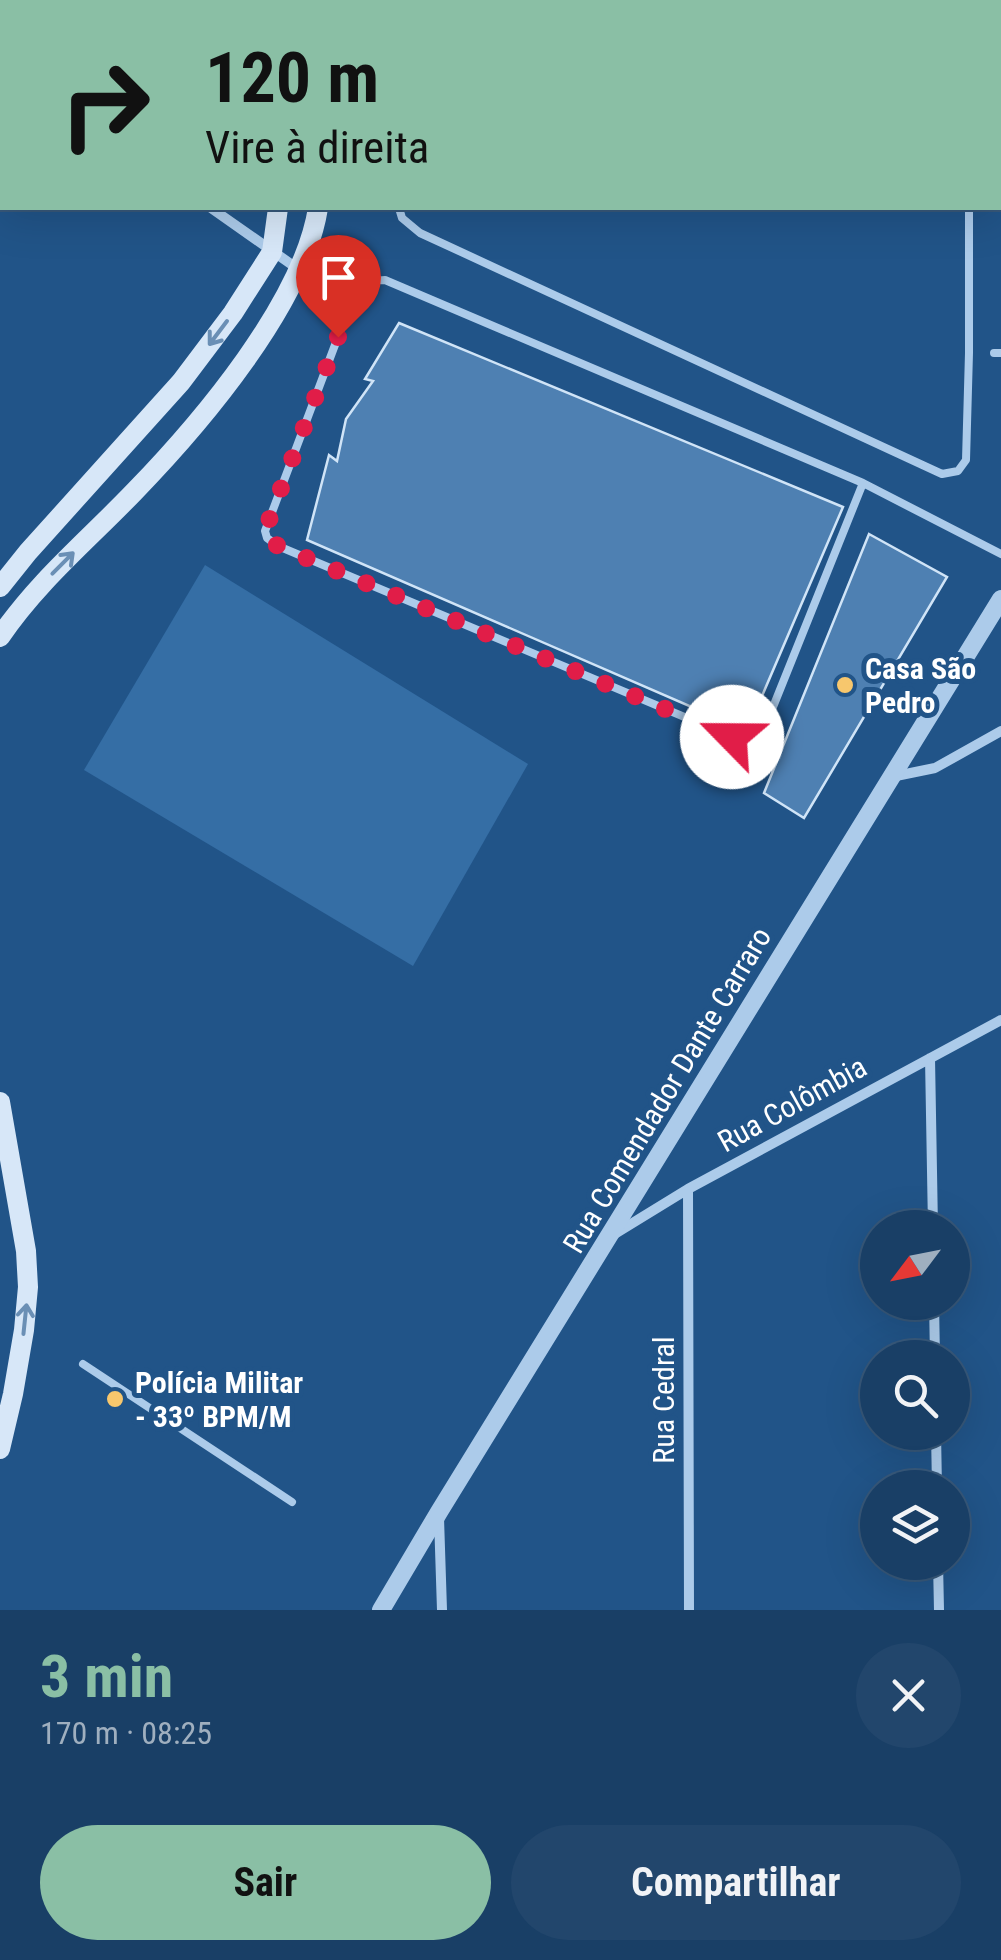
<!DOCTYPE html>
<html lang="pt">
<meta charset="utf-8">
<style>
body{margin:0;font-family:"Roboto Condensed",sans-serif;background:#22466c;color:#f1f3f6;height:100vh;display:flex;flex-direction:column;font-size:38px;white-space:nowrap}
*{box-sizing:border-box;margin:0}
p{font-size:32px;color:#9fafbf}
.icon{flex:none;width:55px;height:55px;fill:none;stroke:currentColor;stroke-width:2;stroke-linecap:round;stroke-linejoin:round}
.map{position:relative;height:1610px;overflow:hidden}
.sheet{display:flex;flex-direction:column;background:#193f66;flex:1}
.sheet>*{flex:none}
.guide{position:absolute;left:0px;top:0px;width:1002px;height:210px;box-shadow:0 10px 40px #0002,0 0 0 2px #37587a;background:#8abfa5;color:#111;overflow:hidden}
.needle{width:65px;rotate:238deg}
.fabs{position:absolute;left:860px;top:1210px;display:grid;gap:20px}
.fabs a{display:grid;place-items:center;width:110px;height:110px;border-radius:50%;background:#193f66;box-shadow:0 10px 40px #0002,0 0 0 2px #37587a;font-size:50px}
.pin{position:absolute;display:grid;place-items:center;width:85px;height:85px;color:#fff;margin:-102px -42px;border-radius:50% 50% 50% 0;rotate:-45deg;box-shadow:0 0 10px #0007}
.pin .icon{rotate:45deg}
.me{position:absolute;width:110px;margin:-55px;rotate:293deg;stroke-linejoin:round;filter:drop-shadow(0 0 8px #0008)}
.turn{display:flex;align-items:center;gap:35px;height:210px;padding:0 40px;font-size:45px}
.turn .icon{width:130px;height:130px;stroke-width:2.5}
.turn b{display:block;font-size:70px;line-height:85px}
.round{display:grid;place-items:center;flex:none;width:105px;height:105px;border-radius:52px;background:#22466c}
.overview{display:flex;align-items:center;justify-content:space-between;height:170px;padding:0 40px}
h1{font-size:60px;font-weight:700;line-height:75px;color:#8abfa5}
.primary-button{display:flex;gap:20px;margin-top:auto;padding:20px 40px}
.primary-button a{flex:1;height:115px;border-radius:60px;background:#8abfa5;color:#111;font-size:40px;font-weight:700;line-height:115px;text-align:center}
.primary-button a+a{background:#22466c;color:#f1f3f6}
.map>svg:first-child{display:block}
.green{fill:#356ea5}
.building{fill:#4e80b2;stroke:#d0e4f7;stroke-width:2.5}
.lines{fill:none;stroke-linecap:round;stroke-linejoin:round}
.service{stroke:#accbea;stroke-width:8}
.minor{stroke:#accbea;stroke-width:10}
.tertiary{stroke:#accbea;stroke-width:18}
.secondary{stroke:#d7e7f8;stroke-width:20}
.oneway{stroke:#6a8fb5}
.route{stroke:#e11d48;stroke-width:18;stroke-dasharray:0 32.4}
.poi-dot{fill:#f7c76d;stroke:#215488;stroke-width:4}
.labels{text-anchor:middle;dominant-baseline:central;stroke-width:10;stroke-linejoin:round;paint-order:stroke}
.poi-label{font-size:30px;font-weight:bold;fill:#fff;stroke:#215488;text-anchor:start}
.street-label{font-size:30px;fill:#fff;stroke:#215488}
</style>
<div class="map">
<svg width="1001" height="1610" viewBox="0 0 1001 1610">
<rect width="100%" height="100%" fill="#215488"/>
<path class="green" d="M205,565L528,764L413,966L84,770Z"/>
<path class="building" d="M399,323L843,507L747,731L307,540L329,455L337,461L346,419L373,381L365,379Z
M869,534L947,577L804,818L764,793Z"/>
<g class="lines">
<path class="service" d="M399,208L402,218L420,233L942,474L958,471L966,460L969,353V208
M994,353H1001
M863,483L767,722C757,736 749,740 732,737L278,546L267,538L265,531L350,305C359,290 367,280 385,280L863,483L1001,554
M83,1364L292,1502"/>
<path class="minor" d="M68,2L70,0
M0,48L2,50
M0,122L2,118
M211,208L298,269
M891,777L935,768L1001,731
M930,1058L933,1228
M688,1189L689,1610
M613,1235L688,1189L1001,1020
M934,1302L935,1358
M936,1432L937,1488
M439,1518L442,1610
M938,1562L939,1610"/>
<path class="tertiary" d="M381,1610L439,1512L1001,599"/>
<path class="secondary" d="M286,2V0
M328,2V0
M0,587L28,552L181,382L233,313L272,252L278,208
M0,637C37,582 89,539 134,492C201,423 303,303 318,208
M0,1102L26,1251L28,1287L24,1330L13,1394L0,1449"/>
</g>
<defs><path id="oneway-shaft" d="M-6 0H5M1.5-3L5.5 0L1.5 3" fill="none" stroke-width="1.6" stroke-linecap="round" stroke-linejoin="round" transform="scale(2.5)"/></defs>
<g class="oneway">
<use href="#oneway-shaft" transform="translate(218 333) rotate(127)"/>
<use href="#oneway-shaft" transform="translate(63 563) rotate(-45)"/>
<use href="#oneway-shaft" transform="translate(25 1319) rotate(-84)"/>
</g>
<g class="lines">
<path class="route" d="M338,337L265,531L267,538L278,546L732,737"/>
</g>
<g class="poi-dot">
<circle cx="845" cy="685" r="10"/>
<circle cx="115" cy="1399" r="10"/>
</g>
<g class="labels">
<g class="poi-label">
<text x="865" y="668">Casa São<tspan x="865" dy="34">Pedro</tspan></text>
<text x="135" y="1382">Polícia Militar<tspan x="135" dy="34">- 33º BPM/M</tspan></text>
</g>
<g class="street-label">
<text transform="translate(667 1090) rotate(-59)">Rua Comendador Dante Carraro</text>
<text transform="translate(792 1104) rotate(-29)">Rua Colômbia</text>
<text transform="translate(663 1400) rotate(-90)">Rua Cedral</text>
</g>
</g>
</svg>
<div class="fabs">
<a><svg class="needle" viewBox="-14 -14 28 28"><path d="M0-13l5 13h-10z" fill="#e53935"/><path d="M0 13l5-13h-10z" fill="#9fafbf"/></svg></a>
<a><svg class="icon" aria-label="search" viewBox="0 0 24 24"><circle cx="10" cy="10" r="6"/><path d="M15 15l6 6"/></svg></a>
<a><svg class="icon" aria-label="layers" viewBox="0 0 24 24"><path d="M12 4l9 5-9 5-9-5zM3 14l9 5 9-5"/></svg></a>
</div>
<div class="pin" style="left:338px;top:337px;background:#d93025"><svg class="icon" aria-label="arrive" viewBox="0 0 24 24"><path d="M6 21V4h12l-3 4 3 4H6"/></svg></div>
<svg class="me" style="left:732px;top:737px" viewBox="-20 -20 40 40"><circle r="19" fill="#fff"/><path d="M0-13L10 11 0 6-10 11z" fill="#e11d48"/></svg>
<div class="guide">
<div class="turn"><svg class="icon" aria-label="right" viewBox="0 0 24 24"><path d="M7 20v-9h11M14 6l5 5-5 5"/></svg><div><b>120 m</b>Vire à direita</div></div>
</div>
</div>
<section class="sheet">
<div class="overview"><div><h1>3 min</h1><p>170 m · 08:25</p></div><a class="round"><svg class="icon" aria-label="close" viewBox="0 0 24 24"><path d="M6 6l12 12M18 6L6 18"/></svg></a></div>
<div class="primary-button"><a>Sair</a><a>Compartilhar</a></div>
</section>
